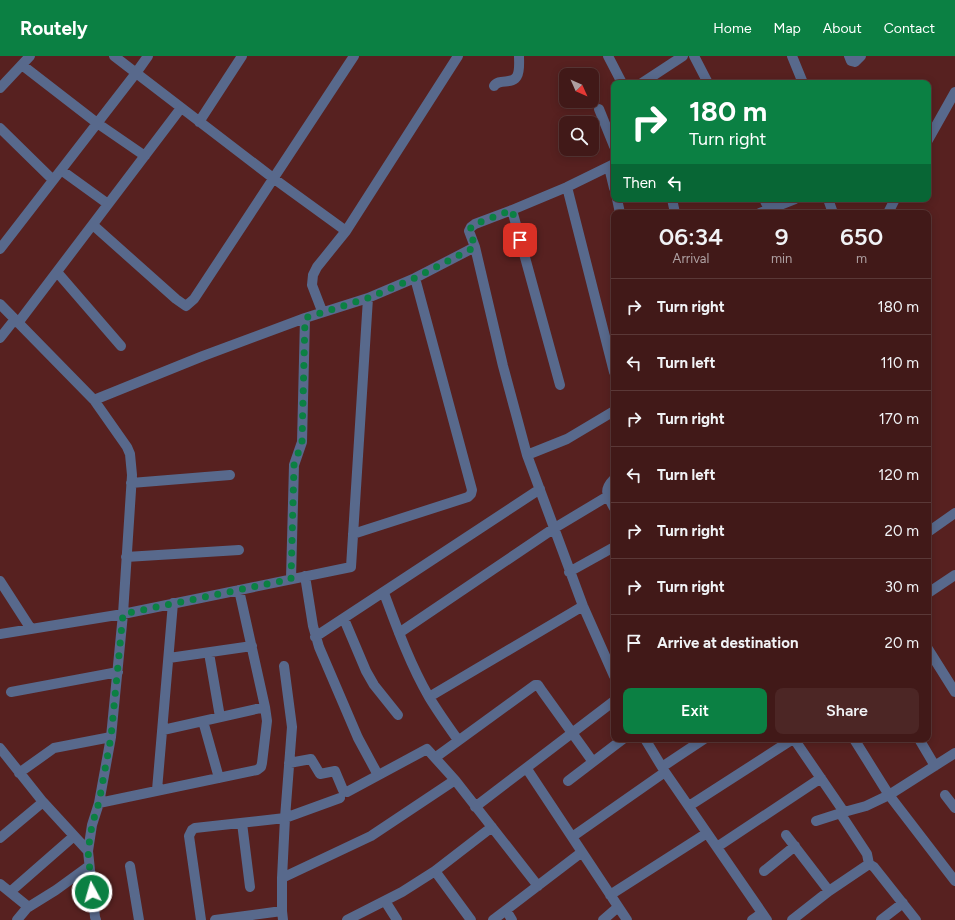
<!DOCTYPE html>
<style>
body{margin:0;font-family:Figtree,sans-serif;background:#4c2625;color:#f1f3f6;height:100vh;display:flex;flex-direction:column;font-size:15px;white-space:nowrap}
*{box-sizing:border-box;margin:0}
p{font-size:13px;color:#aea0a2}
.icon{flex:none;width:22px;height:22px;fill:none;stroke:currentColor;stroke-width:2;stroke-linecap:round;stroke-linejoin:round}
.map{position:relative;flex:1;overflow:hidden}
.sheet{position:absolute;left:611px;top:154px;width:320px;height:532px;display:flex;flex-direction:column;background:#411918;border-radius:8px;box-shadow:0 2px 10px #0003,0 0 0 1px #5a3837}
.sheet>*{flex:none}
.top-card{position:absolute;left:611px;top:24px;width:320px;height:122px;border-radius:8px;box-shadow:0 2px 10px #0003,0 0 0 1px #5a3837;background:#0b8043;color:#fff;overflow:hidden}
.needle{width:26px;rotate:135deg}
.controls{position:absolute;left:559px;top:12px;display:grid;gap:8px}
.controls a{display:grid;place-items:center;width:40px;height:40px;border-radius:8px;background:#411918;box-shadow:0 2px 10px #0003,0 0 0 1px #5a3837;font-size:20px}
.pin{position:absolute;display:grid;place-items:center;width:34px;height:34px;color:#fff;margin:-17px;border-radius:8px;box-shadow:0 2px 6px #0006}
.me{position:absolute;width:44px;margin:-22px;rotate:354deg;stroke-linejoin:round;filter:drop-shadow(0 0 3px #0008)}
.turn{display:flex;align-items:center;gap:14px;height:84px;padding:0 12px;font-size:18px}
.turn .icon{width:52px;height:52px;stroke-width:2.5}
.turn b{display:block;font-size:28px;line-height:34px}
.then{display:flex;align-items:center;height:38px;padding:0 12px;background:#0003;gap:8px;font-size:15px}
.eta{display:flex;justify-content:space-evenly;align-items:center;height:68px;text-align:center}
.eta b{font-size:24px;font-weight:600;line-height:28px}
.action{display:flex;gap:8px;margin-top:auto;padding:8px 12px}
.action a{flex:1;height:46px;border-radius:8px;background:#0b8043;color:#fff;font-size:16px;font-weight:600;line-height:46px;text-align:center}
.action a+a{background:#4c2625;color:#f1f3f6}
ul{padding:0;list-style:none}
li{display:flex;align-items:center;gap:12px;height:56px;padding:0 12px;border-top:1px solid #5a3837}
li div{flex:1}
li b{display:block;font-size:15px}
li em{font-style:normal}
header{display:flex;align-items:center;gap:24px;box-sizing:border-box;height:56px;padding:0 20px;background:#0b8043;color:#fff}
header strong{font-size:19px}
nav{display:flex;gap:22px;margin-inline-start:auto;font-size:14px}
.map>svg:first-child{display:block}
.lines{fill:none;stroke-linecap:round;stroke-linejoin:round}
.street{stroke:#58698c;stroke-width:10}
.route{stroke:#0b8043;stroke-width:7;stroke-dasharray:0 12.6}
</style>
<header>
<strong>Routely</strong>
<nav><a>Home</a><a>Map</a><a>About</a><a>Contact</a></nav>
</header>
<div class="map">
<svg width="955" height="864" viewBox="0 0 955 864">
<rect width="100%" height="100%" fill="#572120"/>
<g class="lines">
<path class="street" d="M114,0L273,122L346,175
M608,0L622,27
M694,0L708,27
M792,0L803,27
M849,0L851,5L855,6L861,0
M22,9L97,67L145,100
M642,27L683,0
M494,30C499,22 513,29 517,20C520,15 519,6 519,0
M0,32L30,0
M599,53L614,90
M199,66L242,0
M0,72L53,124
M928,84L955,36
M614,108L567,131L512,154L475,168L471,171L469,175L475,191L503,310L527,399L583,550L614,620
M609,111L614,132
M61,114L108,148
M567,131L614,316
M617,143L620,157
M672,143L675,157
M764,143L771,157
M828,143L833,157
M512,154L560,329
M760,157L795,143
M888,157L895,143
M93,169L176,243L186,250L194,243L354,0
M0,193L136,17L148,0
M57,216L121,290
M0,248L94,344L127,391L130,398L132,419L123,558L111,681L99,747L92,769L88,795L95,861L96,864
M322,255L312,229L313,219L317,211L346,175L458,0
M18,267L181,52
M0,282L15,263
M94,344L203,300L305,262L368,242L415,222L475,191
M527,399L567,383L614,355
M614,423C603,434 607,439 614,452
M131,427L230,419
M928,476L955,457
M353,478L468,441L471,438L472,434L415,222
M126,501L239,494
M569,516L614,491
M305,520L313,570L319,591L358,682L378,719
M291,523L294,409L302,386L305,262
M0,525L31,573
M384,537C397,572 410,608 429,641C438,656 448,670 458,684
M928,537L955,519
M344,563L366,615L374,629L398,659
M399,577L553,473L608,440
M0,578L123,558L351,511L368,242
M315,581L540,433
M928,593L955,636
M209,597L220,661
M169,602L252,590
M11,636L118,616
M429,641L583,550
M203,665L219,722
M163,674L265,651
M645,683L665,716L767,864
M794,683L844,756
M854,683L889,739L955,825
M919,683L935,710
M0,692L43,746L88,795
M436,701L535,629H538L542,635L593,706
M289,707L311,703L320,718L335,715L343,734L347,736L427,693L455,724L538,830
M662,711L704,683
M527,713L627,864
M19,717L54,692L111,681
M568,725L623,683
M157,734L173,547
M945,739L955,752
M99,747L257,714L261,711L262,707L267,665L265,651L239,534
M689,750L793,683
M475,751L614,645
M840,757L867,798L869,808
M816,765L844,756L866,750L889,739L955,697
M242,767L250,831
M786,779L829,835
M572,781L665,716
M0,782L43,746
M717,791L821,722
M130,810L139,864
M435,815L471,864
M764,815L795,790
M282,822L371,780L455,724
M0,828L26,849L27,852L17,864
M10,836L74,780
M610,839L707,777
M385,845L397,864
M27,852L56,834L89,810
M506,854L512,864
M201,864L189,780L192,774L195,772L285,762L340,742
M215,864L282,855
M283,864L282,855V822L285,762L292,671L284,610
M347,864L402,836L435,815L492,771
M493,864L582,796
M603,864L618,851
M752,864L762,857
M792,864L829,835L869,808L874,811L916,864
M881,864L903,847"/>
</g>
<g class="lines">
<path class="route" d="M92,836L88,795L92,769L99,746L111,681L123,558L291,523L294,409L302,386L305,262L368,242L415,222L475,191L470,175L471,171L475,168L512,154L520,184"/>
</g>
</svg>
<div class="controls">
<a><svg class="needle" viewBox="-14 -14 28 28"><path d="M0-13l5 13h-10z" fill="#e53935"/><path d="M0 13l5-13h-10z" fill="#aea0a2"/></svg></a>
<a><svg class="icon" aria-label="search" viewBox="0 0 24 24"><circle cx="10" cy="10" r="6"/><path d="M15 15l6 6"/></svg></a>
</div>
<div class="pin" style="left:520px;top:184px;background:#d93025"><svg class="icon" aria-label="arrive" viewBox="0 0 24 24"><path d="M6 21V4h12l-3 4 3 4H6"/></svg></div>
<svg class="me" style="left:92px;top:836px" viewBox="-20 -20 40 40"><circle r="17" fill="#0b8043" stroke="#fff" stroke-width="3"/><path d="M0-11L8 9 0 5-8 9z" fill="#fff"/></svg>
<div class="top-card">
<div class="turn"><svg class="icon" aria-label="right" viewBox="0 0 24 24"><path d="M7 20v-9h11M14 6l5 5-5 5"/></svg><div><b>180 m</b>Turn right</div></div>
<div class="then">Then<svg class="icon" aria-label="left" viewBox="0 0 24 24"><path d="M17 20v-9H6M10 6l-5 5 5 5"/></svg></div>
</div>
<section class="sheet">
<div class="eta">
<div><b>06:34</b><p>Arrival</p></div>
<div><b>9</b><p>min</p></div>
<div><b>650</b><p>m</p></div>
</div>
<ul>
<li><svg class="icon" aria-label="right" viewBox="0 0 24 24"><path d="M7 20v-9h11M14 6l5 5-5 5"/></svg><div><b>Turn right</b></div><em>180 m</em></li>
<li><svg class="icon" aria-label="left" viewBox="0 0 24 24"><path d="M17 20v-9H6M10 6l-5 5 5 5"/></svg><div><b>Turn left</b></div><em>110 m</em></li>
<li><svg class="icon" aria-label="right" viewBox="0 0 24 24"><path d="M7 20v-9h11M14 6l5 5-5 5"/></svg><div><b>Turn right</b></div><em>170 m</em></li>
<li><svg class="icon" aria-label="left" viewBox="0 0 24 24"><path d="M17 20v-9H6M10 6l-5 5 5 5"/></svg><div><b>Turn left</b></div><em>120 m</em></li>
<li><svg class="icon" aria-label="right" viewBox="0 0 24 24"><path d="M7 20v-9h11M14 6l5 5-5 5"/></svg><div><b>Turn right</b></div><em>20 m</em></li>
<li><svg class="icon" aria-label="right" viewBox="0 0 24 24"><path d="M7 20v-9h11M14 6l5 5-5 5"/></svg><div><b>Turn right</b></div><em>30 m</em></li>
<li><svg class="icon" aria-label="arrive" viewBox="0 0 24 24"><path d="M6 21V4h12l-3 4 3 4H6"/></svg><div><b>Arrive at destination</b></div><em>20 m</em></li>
</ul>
<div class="action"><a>Exit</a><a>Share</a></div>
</section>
</div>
